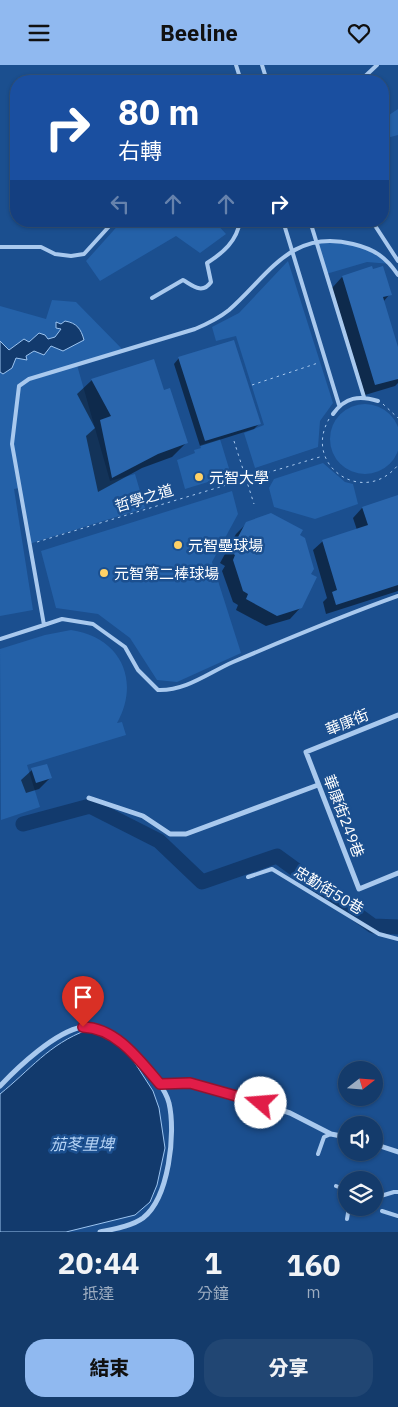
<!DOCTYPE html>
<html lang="zh-TW">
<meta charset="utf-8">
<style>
body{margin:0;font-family:"IBM Plex Sans","Noto Sans TC",sans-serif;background:#214673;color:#f1f3f6;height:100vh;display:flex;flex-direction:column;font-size:19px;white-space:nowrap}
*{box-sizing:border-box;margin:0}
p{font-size:16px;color:#9dadc1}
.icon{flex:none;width:28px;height:28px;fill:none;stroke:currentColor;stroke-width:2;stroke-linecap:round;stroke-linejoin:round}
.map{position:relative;height:1167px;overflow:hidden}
.side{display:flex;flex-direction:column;background:#143b6b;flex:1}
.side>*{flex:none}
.top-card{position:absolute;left:10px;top:10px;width:379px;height:152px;border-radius:20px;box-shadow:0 1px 4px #0004,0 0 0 1px #33557e;background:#1a4fa0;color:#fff;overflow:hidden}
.needle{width:32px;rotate:73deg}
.fabs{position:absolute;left:338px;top:996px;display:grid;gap:10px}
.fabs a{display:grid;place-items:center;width:45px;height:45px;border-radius:50%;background:#143b6b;box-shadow:0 1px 4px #0004,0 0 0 1px #33557e;font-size:25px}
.pin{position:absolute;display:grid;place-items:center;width:42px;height:42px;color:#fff;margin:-51px -21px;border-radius:50% 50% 50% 0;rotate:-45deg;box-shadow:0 0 5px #0007}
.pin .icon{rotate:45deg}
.me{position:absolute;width:55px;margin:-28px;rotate:288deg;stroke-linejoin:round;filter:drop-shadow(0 0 4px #0008)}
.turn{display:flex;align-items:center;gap:18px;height:105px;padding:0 25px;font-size:22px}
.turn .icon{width:65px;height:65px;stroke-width:2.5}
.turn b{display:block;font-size:35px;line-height:42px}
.lanes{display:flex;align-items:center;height:48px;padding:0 25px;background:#0003;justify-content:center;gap:25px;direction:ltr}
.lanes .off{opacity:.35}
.eta{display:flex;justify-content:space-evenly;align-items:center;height:85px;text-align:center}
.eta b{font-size:30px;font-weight:800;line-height:35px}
.button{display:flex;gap:10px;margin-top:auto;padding:10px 25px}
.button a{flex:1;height:58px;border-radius:20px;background:#90b9f0;color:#111;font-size:20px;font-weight:800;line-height:58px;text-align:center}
.button a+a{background:#214673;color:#f1f3f6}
header{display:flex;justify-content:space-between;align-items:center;height:65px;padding:0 25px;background:#90b9f0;color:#111;font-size:22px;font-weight:800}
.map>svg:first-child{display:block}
.green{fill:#2461a8}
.water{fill:#123a6d;stroke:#9cc4f0}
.shadow{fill:#0007}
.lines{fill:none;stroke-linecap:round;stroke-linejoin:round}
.river{stroke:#123a6d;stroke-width:15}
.building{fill:#2a66ad}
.path{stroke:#a9c9ee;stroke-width:1;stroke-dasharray:2.5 4;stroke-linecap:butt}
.service{stroke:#a9c9ee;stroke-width:4}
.minor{stroke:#a9c9ee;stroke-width:5}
.route-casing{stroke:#92132f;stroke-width:12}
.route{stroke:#e11d48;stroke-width:9}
.poi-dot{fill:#ffd166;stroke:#1b4f8f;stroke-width:2}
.labels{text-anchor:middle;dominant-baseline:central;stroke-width:5;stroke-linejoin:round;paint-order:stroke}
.poi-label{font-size:15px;fill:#fff;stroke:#1b4f8f;text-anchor:start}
.street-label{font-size:15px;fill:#fff;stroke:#1b4f8f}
.water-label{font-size:16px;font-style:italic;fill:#b5d3f5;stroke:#1b4f8f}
</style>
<header><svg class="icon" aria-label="menu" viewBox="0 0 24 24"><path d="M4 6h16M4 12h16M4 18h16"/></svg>Beeline<svg class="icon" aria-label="heart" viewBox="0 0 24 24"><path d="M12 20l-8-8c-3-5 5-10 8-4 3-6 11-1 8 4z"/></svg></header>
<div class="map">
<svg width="398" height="1167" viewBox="0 0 398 1167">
<rect width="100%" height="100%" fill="#1b4f8f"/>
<path class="green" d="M398,44V70L383,74V54Z
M122,156H214L226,169L200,188L176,171L100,216L86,196Z
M316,177H343L371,183L391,199L367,197L326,209Z
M288,196L333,338L320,356L318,382L255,403L244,368L264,360L236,271L216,276L212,262L239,248Z
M52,235L76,237L123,285L77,300L110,416L135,409L145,443L29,479L19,423L14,424L33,545L0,551V241L46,254Z
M330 374a35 35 0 1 1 70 0a35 35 0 1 1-70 0Z
M220,374L231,410L185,424L177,395L195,388L194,385L201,383L200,380Z
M323,398L345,417L353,419L358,439L315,454L274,442L269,423L274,414Z
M232,426L238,449L212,497L241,588L177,617L157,615L130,573L98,549L56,543L41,486Z
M71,565C120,572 141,615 117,658L122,657L126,670L27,700L40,742L1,755L0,584L45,570Z"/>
<path class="water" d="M65,256C77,258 81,264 84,275L63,286L51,281L44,290L34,286L26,291L27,295L16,293L12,303L3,309L0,307V276L9,285L24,274L29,277L39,268L45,270L48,274L55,272L61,264L56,263V257L61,259Z
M87,965L97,966L115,977L133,995L153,1026L159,1043L165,1083L157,1120L150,1137L135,1150L66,1167H0V1029C30,1005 49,979 87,965Z"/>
<path class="shadow" d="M342,212L390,229L383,237L398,286V318L395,321L365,330L332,223Z
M179,293L259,359L254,364L200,381L174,299Z
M92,315L186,378L172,392L142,403L98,427L86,371L95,363L77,329Z
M398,432V526L326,549L323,537L327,533L313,485L323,476L357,465L353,453L362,443Z
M247,458L298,471L310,510L301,542L290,554L266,561L236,545L238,540L233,537L222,506L225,501L220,498L236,469Z
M32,705L50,713L39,724L26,728L21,715Z"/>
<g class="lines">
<path class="river" d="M23,759L90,741L159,776L202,817L277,791L373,861L398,862"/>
</g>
<path class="building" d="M372,201L373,204L383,201L392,230L383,232L398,282V314L375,320L342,211Z
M234,275L261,359L205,376L178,292Z
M154,294L164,325L170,323L188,378L158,389L112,413L100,355L111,351L91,314Z
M398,430V520L336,540L332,527L337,525L322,475L368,460L362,442Z
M271,448L303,465L300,470L305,473L314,504L311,509L317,512L302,543L277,551L246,534L248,529L243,526L233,495L235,490L230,487L246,457Z
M47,699L52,713L36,718L31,703Z"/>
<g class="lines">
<path class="path" d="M252,320L318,298
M383,339L398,353
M329,354C302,401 364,442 398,400
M234,376L254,439
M37,477L323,391"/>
<path class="service" d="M236,0L241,16
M262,0L267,16
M360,16L377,0
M283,156L339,340
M310,156L364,332
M372,156L398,196
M0,182H41L55,189L71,191L84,189L114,156
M398,210C386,192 374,184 353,179C291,163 268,211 229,245C219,253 207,259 195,264L29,314L19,321L12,379L44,560L62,554L93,559L125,582L138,605L158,625C186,626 208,608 233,597C287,574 342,551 398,531
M152,233L183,215C192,220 202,230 211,217L207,198C223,188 237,176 240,156
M333,349C345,332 359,330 378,336
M0,574L44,560
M248,812L272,804L379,869L398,874
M318,1089L324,1072L331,1069
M336,1121L346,1125
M374,1133L394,1127H398
M382,1146L398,1151
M347,1154L349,1142"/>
<path class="minor" d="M398,650L306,687L359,824L398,808
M89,733L143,751L170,769H186L318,720
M160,1019L190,1018L220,1025L290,1048L331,1069L346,1072
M0,1021C18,1002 55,967 82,962C110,957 163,1013 169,1038C176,1068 169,1133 143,1153C132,1161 114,1164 100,1167
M374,1079L398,1087"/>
</g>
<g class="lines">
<g class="route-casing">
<path id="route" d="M83,962C117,963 140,996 160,1019L190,1018L261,1038"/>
</g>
<use href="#route" class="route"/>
</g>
<g class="poi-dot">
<circle cx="199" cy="412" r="5"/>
<circle cx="178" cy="480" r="5"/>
<circle cx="104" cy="508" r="5"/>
</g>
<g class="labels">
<g class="poi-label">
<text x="209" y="412">元智大學</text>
<text x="188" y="480">元智壘球場</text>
<text x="114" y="508">元智第二棒球場</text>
</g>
<g class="street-label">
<text transform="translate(144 433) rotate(-17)">哲學之道</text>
<text transform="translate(347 657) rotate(-22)">華康街</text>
<text transform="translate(344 751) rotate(69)">華康街249巷</text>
<text transform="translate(329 825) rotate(31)">忠勤街50巷</text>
</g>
<g class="water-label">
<text x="82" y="1079">茄苳里埤</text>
</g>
</g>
</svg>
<div class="fabs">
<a><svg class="needle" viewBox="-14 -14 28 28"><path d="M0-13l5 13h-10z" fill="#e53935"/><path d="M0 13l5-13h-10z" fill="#9dadc1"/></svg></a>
<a><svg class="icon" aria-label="sound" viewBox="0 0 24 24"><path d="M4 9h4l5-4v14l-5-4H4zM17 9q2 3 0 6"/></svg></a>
<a><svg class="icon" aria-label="layers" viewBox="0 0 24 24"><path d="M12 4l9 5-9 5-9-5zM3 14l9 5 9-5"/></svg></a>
</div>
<div class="pin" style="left:83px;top:962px;background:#d93025"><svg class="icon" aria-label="arrive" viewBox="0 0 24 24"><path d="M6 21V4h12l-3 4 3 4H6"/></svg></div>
<svg class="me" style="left:261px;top:1038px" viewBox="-20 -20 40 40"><circle r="19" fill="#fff"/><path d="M0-13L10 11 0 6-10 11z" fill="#e11d48"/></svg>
<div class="top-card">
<div class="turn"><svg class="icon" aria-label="right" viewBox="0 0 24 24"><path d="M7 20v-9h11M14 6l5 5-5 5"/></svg><div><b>80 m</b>右轉</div></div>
<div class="lanes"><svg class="icon off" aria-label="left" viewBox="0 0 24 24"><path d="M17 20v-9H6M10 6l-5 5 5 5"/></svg><svg class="icon off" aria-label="ahead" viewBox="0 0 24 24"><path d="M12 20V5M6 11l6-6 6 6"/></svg><svg class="icon off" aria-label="ahead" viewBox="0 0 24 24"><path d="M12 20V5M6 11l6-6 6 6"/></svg><svg class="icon" aria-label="right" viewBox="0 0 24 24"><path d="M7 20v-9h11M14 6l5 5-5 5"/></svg></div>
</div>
</div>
<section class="side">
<div class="eta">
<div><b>20:44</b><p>抵達</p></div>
<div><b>1</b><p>分鐘</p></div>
<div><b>160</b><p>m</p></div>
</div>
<div class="button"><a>結束</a><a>分享</a></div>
</section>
